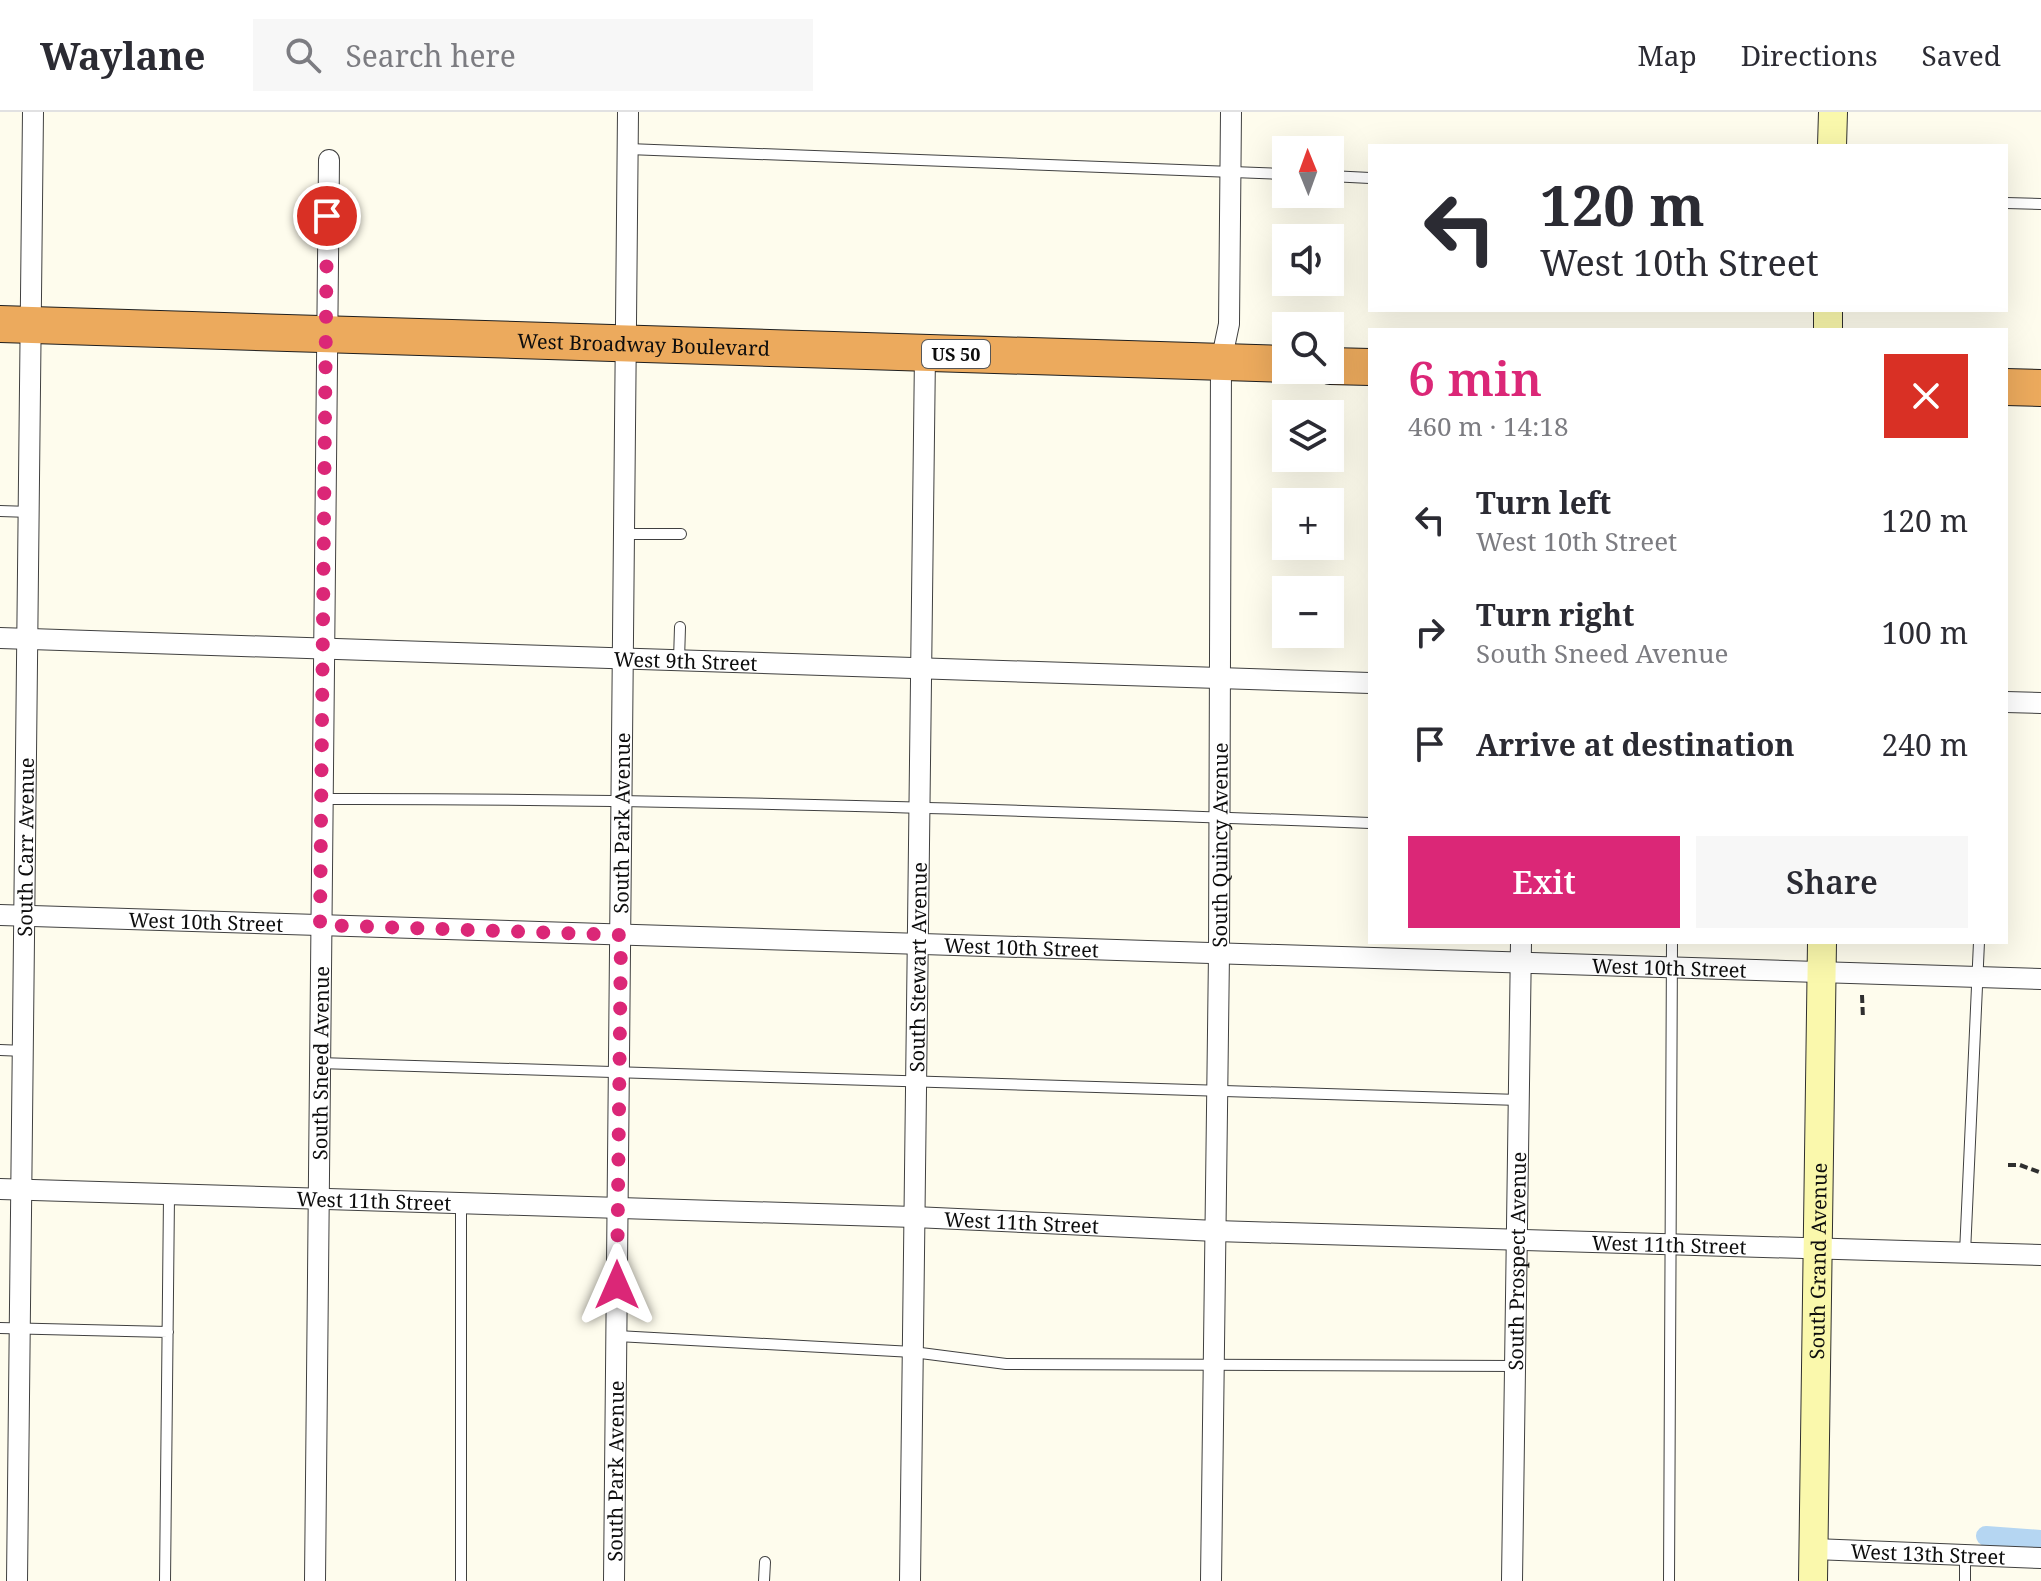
<!DOCTYPE html>
<meta charset="utf-8">
<style>
body{margin:0;font-family:"Noto Serif",serif;background:#f7f7f7;color:#2b2b33;height:100vh;display:flex;flex-direction:column;font-size:30px;white-space:nowrap}
*{box-sizing:border-box;margin:0}
p{font-size:26px;color:#7c7c81}
.icon{flex:none;width:44px;height:44px;fill:none;stroke:currentColor;stroke-width:2;stroke-linecap:round;stroke-linejoin:round}
.map{position:relative;flex:1;overflow:hidden}
.drawer{position:absolute;left:1368px;top:216px;width:640px;height:616px;display:flex;flex-direction:column;background:#fff;border-radius:0px;box-shadow:0 8px 32px #0002}
.drawer>*{flex:none}
.guide{position:absolute;left:1368px;top:32px;width:640px;height:168px;border-radius:0px;box-shadow:0 8px 32px #0002;background:#fff;color:#2b2b33;overflow:hidden}
.needle{width:52px;rotate:359deg}
.buttons{position:absolute;left:1272px;top:24px;display:grid;gap:16px}
.buttons a{display:grid;place-items:center;width:72px;height:72px;border-radius:0px;background:#fff;box-shadow:0 8px 32px #0002;font-size:40px}
.pin{position:absolute;display:grid;place-items:center;width:68px;height:68px;color:#fff;margin:-34px;border:4px solid #fff;border-radius:50%;box-shadow:0 2px 8px #0007}
.me{position:absolute;width:88px;margin:-44px;rotate:0deg;stroke-linejoin:round;filter:drop-shadow(0 0 6px #0008)}
.turn{display:flex;align-items:center;gap:28px;height:168px;padding:0 40px;font-size:36px}
.turn .icon{width:104px;height:104px;stroke-width:2.5}
.turn b{display:block;font-size:56px;line-height:68px}
.round{display:grid;place-items:center;flex:none;width:84px;height:84px;border-radius:0px;background:#f7f7f7}
.overview{display:flex;align-items:center;justify-content:space-between;height:136px;padding:0 40px}
h1{font-size:48px;font-weight:600;line-height:60px;color:#db2777}
.primary-button{display:flex;gap:16px;margin-top:auto;padding:16px 40px}
.primary-button a{flex:1;height:92px;border-radius:0px;background:#db2777;color:#fff;font-size:32px;font-weight:600;line-height:92px;text-align:center}
.primary-button a+a{background:#f7f7f7;color:#2b2b33}
ul{padding:0;list-style:none}
li{display:flex;align-items:center;gap:24px;height:112px;padding:0 40px}
li div{flex:1}
li b{display:block;font-size:30px}
li em{font-style:normal}
header{display:flex;align-items:center;gap:48px;box-sizing:border-box;height:112px;padding:0 40px;background:#fff;border-bottom:2px solid #e1e1e2}
header strong{font-size:38px}
nav{display:flex;gap:44px;margin-inline-start:auto;font-size:28px}
.search{width:560px;height:72px;background:#f7f7f7;display:flex;align-items:center;gap:20px;box-sizing:border-box;padding:0 28px;border-radius:0px;color:#7c7c81;font-size:30px}
.map>svg:first-child{display:block}
.lines{fill:none;stroke-linecap:round;stroke-linejoin:round}
.canal{stroke:#b5d6f2;stroke-width:20}
.lane-casing{stroke:#404040;stroke-width:12}
.street-casing{stroke:#404040;stroke-width:22}
.secondary-casing{stroke:#2f2f2f;stroke-width:30}
.highway-casing{stroke:#1e1e1e;stroke-width:38}
.path{stroke:#2f2f2f;stroke-width:4;stroke-dasharray:8 4;stroke-linecap:butt}
.lane{stroke:#fff;stroke-width:10}
.street{stroke:#fff;stroke-width:20}
.secondary{stroke:#faf8ac;stroke-width:28}
.highway{stroke:#ecaa5d;stroke-width:36}
.route{stroke:#db2777;stroke-width:14;stroke-dasharray:0 25.2}
.labels{text-anchor:middle;dominant-baseline:central;stroke-width:8;stroke-linejoin:round;paint-order:stroke}
.shield{fill:#fff;stroke:#565656;stroke-width:2}
.shield-label{font-size:18px;font-weight:bold;fill:#0d0d0d}
.street-label{font-size:20px;fill:#0d0d0d;stroke:#fff}
</style>
<header>
<strong>Waylane</strong>
<div class="search"><svg class="icon" aria-label="search" viewBox="0 0 24 24"><circle cx="10" cy="10" r="6"/><path d="M15 15l6 6"/></svg>Search here</div>
<nav><a>Map</a><a>Directions</a><a>Saved</a></nav>
</header>
<div class="map">
<svg width="2041" height="1469" viewBox="0 0 2041 1469">
<rect width="100%" height="100%" fill="#fefced"/>
<g class="lines">
<path class="canal" d="M1986,1424L2041,1428"/>
<g class="lane-casing">
<path id="lane" d="M628,37L1286,62
M1330,64L1370,66
M2006,91L2041,92
M0,399L30,400
M624,422H681
M679,548L680,515
M321,687C671,686 1021,698 1370,711
M0,938L25,939
M319,951L1519,988
M461,1090V1469
M1965,1141L1979,830
M0,1216L168,1220
M617,1224L913,1240L1006,1252L1515,1254
M165,1469L169,1084
M764,1469L765,1450
M1669,1469L1672,830
M1965,1469V1443"/>
</g>
<g class="street-casing">
<g id="street">
<path id="s1" d="M0,526L1370,571"/>
<path d="M2006,590L2041,591"/>
<path id="s2" d="M0,803L2041,867"/>
<path id="s3" d="M0,1077L914,1105L1216,1119L2041,1143"/>
<path id="s4" d="M1814,1437L2041,1446"/>
<path id="s5" d="M17,1469L33,0"/>
<path id="s6" d="M315,1469L329,48"/>
<path id="s7" d="M614,1469L628,0"/>
<path id="s8" d="M910,1469L925,241"/>
<path id="s9" d="M1211,1469L1219,841L1221,250L1229,212L1231,0"/>
<path id="s10" d="M1512,1469L1521,830"/>
</g>
</g>
<g class="secondary-casing">
<g id="secondary">
<path d="M1832,34L1833,0"/>
<path d="M1828,218V198"/>
<path id="s11" d="M1813,1469L1822,830"/>
</g>
</g>
<g class="highway-casing">
<g id="highway">
<path id="s12" d="M0,212L1286,252"/>
<path d="M1330,254L1370,255"/>
<path d="M2006,275L2041,276"/>
</g>
</g>
<path class="path" d="M1862,883L1863,907
M2008,1053H2020L2039,1060"/>
<use href="#lane" class="lane"/>
<use href="#street" class="street"/>
<use href="#secondary" class="secondary"/>
<use href="#highway" class="highway"/>
</g>
<g class="lines">
<path class="route" d="M327,104L320,813L621,823L617,1173"/>
</g>
<g class="labels">
<rect class="shield" x="922" y="228" width="68" height="28" rx="6"/>
<g class="shield-label">
<text x="956" y="242">US 50</text>
</g>
<g class="street-label">
<text stroke="none"><textPath href="#s12" startOffset="644">West Broadway Boulevard</textPath></text>
<text stroke="none"><textPath href="#s1" startOffset="686">West 9th Street</textPath></text>
<text stroke="none"><textPath href="#s7" startOffset="758">South Park Avenue</textPath></text>
<text stroke="none"><textPath href="#s9" startOffset="736">South Quincy Avenue</textPath></text>
<text stroke="none"><textPath href="#s5" startOffset="734">South Carr Avenue</textPath></text>
<text stroke="none"><textPath href="#s2" startOffset="206">West 10th Street</textPath></text>
<text stroke="none"><textPath href="#s2" startOffset="1022">West 10th Street</textPath></text>
<text stroke="none"><textPath href="#s8" startOffset="614">South Stewart Avenue</textPath></text>
<text stroke="none"><textPath href="#s2" startOffset="1670">West 10th Street</textPath></text>
<text stroke="none"><textPath href="#s6" startOffset="518">South Sneed Avenue</textPath></text>
<text stroke="none"><textPath href="#s3" startOffset="374">West 11th Street</textPath></text>
<text stroke="none"><textPath href="#s3" startOffset="1022">West 11th Street</textPath></text>
<text stroke="none"><textPath href="#s3" startOffset="1670">West 11th Street</textPath></text>
<text stroke="none"><textPath href="#s10" startOffset="320">South Prospect Avenue</textPath></text>
<text stroke="none"><textPath href="#s11" startOffset="320">South Grand Avenue</textPath></text>
<text stroke="none"><textPath href="#s7" startOffset="110">South Park Avenue</textPath></text>
<text stroke="none"><textPath href="#s4" startOffset="114">West 13th Street</textPath></text>
</g>
</g>
</svg>
<div class="buttons">
<a><svg class="needle" viewBox="-14 -14 28 28"><path d="M0-13l5 13h-10z" fill="#e53935"/><path d="M0 13l5-13h-10z" fill="#7c7c81"/></svg></a>
<a><svg class="icon" aria-label="sound" viewBox="0 0 24 24"><path d="M4 9h4l5-4v14l-5-4H4zM17 9q2 3 0 6"/></svg></a>
<a><svg class="icon" aria-label="search" viewBox="0 0 24 24"><circle cx="10" cy="10" r="6"/><path d="M15 15l6 6"/></svg></a>
<a><svg class="icon" aria-label="layers" viewBox="0 0 24 24"><path d="M12 4l9 5-9 5-9-5zM3 14l9 5 9-5"/></svg></a>
<a>+</a>
<a>−</a>
</div>
<div class="pin" style="left:327px;top:104px;background:#d93025"><svg class="icon" aria-label="arrive" viewBox="0 0 24 24"><path d="M6 21V4h12l-3 4 3 4H6"/></svg></div>
<svg class="me" style="left:617px;top:1173px" viewBox="-20 -20 40 40"><path d="M0-17L14 15 0 8-14 15z" fill="#db2777" stroke="#fff" stroke-width="4"/></svg>
<div class="guide">
<div class="turn"><svg class="icon" aria-label="left" viewBox="0 0 24 24"><path d="M17 20v-9H6M10 6l-5 5 5 5"/></svg><div><b>120 m</b>West 10th Street</div></div>
</div>
<section class="drawer">
<div class="overview"><div><h1>6 min</h1><p>460 m · 14:18</p></div><a class="round" style="background:#d93025;color:#fff"><svg class="icon" aria-label="close" viewBox="0 0 24 24"><path d="M6 6l12 12M18 6L6 18"/></svg></a></div>
<ul>
<li><svg class="icon" aria-label="left" viewBox="0 0 24 24"><path d="M17 20v-9H6M10 6l-5 5 5 5"/></svg><div><b>Turn left</b><p>West 10th Street</p></div><em>120 m</em></li>
<li><svg class="icon" aria-label="right" viewBox="0 0 24 24"><path d="M7 20v-9h11M14 6l5 5-5 5"/></svg><div><b>Turn right</b><p>South Sneed Avenue</p></div><em>100 m</em></li>
<li><svg class="icon" aria-label="arrive" viewBox="0 0 24 24"><path d="M6 21V4h12l-3 4 3 4H6"/></svg><div><b>Arrive at destination</b></div><em>240 m</em></li>
</ul>
<div class="primary-button"><a>Exit</a><a>Share</a></div>
</section>
</div>
